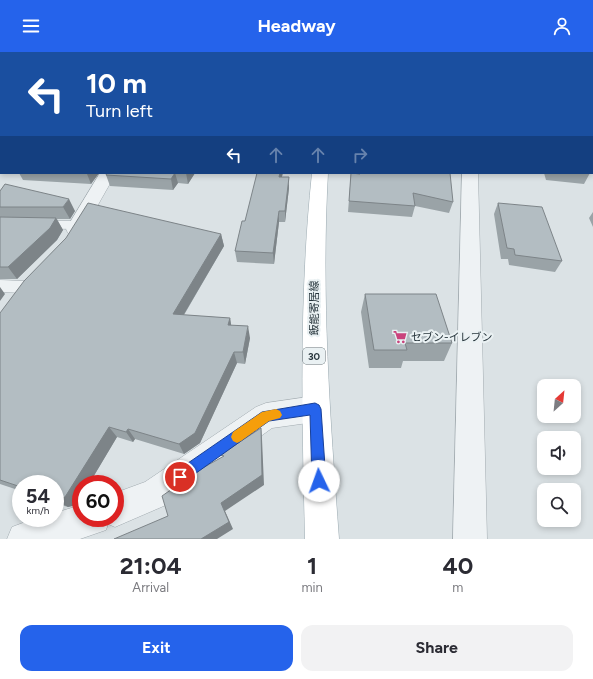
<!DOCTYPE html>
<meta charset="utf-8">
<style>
body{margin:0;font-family:Figtree,"Noto Sans JP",sans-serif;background:#f2f2f3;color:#2b2b33;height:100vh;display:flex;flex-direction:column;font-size:15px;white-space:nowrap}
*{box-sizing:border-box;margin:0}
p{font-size:13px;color:#7c7c81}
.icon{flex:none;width:22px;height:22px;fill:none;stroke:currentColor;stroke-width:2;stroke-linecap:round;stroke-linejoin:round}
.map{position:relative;height:487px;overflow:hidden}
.panel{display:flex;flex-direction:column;background:#fff;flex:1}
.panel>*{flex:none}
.banner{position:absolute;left:0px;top:0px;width:593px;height:122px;box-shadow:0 2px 6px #0003;background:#1a4fa0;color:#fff;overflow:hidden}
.needle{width:26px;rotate:27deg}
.fabs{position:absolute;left:537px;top:327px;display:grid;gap:8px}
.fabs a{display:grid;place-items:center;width:44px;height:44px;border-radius:8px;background:#fff;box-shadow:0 2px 6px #0003;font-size:20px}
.speed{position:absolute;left:12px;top:423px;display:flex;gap:8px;font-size:20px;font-weight:700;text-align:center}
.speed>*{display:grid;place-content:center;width:52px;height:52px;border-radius:50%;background:#fff;box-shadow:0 2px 6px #0003;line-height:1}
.speed small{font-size:10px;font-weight:400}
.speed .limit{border:6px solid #d22;background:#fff;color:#111}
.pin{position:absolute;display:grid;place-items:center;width:34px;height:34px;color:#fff;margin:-17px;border:2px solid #fff;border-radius:50%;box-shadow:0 1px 4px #0007}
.me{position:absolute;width:44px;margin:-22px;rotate:357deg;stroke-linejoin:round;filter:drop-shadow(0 0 3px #0008)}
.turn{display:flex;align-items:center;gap:14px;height:84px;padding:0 20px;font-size:18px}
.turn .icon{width:52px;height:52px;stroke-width:2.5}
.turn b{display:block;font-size:28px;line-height:34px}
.lanes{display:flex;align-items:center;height:38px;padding:0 20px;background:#0003;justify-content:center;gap:20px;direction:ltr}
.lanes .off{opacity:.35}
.eta{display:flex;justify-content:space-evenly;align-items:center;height:68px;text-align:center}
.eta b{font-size:24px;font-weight:700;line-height:28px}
.primary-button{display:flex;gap:8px;margin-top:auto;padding:8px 20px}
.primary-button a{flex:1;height:46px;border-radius:12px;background:#2563eb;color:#fff;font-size:16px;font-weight:700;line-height:46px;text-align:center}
.primary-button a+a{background:#f2f2f3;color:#2b2b33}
header{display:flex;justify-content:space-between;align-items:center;height:52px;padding:0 20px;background:#2563eb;color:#fff;font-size:18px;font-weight:700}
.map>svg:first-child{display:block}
.green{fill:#c7cfbd}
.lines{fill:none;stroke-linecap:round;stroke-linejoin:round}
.service-casing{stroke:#a1aaaf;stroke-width:1}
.minor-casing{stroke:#a1aaaf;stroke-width:1}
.primary-casing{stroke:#9baab1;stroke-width:1}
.service{fill:#eef2f4;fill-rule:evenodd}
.minor{fill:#eef2f4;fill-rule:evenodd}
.primary{fill:#fff;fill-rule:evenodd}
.wall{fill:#9aa3a7}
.shaded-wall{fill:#7d8488}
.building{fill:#b3bdc2;stroke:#7d8488}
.route{fill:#2563eb;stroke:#184099}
.slow{fill:#f59e0b}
.labels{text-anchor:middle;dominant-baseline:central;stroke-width:4;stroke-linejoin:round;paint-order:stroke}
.shield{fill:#eaf1f3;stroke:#616d72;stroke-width:1}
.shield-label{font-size:10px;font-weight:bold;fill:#26343b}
.street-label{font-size:11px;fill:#26343b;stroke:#eaf1f3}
.poi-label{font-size:11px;fill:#26343b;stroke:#eaf1f3;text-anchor:start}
</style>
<header><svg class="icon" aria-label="menu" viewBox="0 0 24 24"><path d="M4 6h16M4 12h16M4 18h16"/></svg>Headway<svg class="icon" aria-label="person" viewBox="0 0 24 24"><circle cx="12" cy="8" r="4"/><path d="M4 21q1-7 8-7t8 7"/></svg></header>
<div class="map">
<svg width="593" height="487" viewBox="0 0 593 487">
<rect width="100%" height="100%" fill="#dbe2e5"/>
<path class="green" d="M0,0H124L1,1L0,66Z"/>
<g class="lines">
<g class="service-casing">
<path id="service" d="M382,0H390V1H382Z
M1,38V44L0,45V39Z
M0,168L78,169L83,170L85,173L83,176L78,177L0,176Z
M0,228L24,229L30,231L32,235L30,239L24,241L0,240Z"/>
</g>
<g class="minor-casing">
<path id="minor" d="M101,0H111L100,1Z
M0,66H1L0,75Z
M100,121H116L82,181L75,183L68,181L66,177Z
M462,121H478L487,487H453Z
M315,344L325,348L329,357L325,366L315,370L272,376L166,453L115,475L108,472L106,478L80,487H7L12,475L36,466H55V461L81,453V466H115V441L145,430L256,355L266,351Z"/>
</g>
<g class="primary-casing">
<path id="primary" d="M349,0H359L348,1Z
M312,121H328C321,244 330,365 339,487H305C302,365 299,243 312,121Z"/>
</g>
<use href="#service" class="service"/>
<use href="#minor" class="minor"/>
<use href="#primary" class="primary"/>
</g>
<path class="wall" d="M592,11L593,12V92H592Z
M19,121H99L91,132L23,128Z
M107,121H195L188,132L178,131L173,138L110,134L106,123Z
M351,121L360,122L453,150L449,161L415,154L412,165L348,160Z
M544,121H590L584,132L546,128Z
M282,125L289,136L285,170H279L274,212L237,210L235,199L245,169Z
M5,132L75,159L70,167H57L63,178L57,188L17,227H0V139Z
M498,151L562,209L555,220L509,213L508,207H501L494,162Z
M593,160V175L589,166Z
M221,182L224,194L184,263L230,266L231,273L250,286L245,312L237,311L200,391L184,402L135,387L133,390L117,385L89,432H81L76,453L68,455L55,451V432H21V439L0,432V261Z
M365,242L452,291L444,309H403L401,316H369L361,260Z"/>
<path class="shaded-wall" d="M87,121H99L91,132L87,122Z
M175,121L178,131L173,138L171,127Z
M186,121H195L188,132Z
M280,121H283L279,136V125Z
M289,125V136L285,170V159Z
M69,147L75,159L70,167L63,155Z
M279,159V170L274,212L273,201Z
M56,166L63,178L57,188L17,227L8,215Z
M221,182L224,194L177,274L173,262Z
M0,235L5,242L0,249Z
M230,266L232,278L228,273Z
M248,274L250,286L245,312L243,300Z
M234,300L237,311L200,391L184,402L179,392Z
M109,375L117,385L89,432H81V445L76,453L68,455L56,448Z
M261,376L262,387L264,433L225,459L233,477L217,487H201Z
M128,377L135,387L133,390L126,380Z"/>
<path class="building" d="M125,0H254L256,1H124Z
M387,0H579L580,1H387Z
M592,11L593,12V21H592Z
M592,21L593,24V81H592Z
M107,121H175L171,127L106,123Z
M257,121H280L279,125H289L285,159H279L273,201L235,199L242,169H245Z
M351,121L360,122V121H450L453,150L413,141L415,154L349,149Z
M5,132L69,147L63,155H0V139Z
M88,151L221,182L173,262L230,266L228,273L248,274L243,300H234L195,381L179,392L128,377L126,380L109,375L65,445L56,448L55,447V432H21V435L0,428V261L24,229L66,186Z
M498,151L542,155L562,209L515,203L514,197L507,196Z
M0,165L56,166L50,176L8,215H0Z
M365,242H436L452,291H405L407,298H374Z
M261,376L262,423L221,451L229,470L201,487H114L168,464L162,444L199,418L224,404L220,403Z"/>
<path class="route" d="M315,351L319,353L321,357L326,429L324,434L319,436L314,434L312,429L310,363L269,369L185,429L180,431L175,429L173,425L175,420L262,360Z"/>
<path class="slow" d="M276,357L280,359L282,363L280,366L269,369L241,389L237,391L233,389L231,385L233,380L262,360Z"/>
<defs>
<g id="supermarket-bare" transform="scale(1.08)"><path d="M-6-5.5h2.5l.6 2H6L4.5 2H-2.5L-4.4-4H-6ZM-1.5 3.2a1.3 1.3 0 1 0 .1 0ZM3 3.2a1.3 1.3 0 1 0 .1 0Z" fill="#c9427c" stroke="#eaf1f3" stroke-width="2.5" paint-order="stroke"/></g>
</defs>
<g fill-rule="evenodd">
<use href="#supermarket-bare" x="400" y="285"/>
</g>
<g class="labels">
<rect class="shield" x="303" y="296" width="22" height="16" rx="3"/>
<g class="shield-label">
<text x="314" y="304">30</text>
</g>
<g class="street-label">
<text transform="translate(314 256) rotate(-90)">飯能寄居線</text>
</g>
<g class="poi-label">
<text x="411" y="285">セブン-イレブン</text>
</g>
</g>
</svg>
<div class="fabs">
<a><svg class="needle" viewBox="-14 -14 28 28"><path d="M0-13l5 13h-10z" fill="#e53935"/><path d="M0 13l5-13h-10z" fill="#7c7c81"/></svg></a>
<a><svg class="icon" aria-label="sound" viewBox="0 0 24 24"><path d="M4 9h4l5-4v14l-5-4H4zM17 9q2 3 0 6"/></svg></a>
<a><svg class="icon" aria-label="search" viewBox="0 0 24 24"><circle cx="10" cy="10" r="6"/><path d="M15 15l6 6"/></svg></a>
</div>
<div class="speed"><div>54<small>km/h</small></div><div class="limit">60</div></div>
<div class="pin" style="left:180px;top:425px;background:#d93025"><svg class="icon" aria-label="arrive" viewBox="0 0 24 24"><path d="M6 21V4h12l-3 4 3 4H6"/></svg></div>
<svg class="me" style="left:319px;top:429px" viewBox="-20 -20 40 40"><circle r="19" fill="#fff"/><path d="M0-13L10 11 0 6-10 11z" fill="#2563eb"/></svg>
<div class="banner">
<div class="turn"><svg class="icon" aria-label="left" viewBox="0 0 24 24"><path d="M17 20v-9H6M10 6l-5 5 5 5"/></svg><div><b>10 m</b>Turn left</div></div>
<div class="lanes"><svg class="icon" aria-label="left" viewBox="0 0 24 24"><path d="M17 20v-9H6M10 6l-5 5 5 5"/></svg><svg class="icon off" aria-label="ahead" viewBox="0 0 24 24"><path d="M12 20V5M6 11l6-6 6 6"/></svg><svg class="icon off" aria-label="ahead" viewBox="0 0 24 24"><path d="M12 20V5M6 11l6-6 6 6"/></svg><svg class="icon off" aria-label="right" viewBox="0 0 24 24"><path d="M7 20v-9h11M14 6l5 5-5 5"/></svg></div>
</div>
</div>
<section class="panel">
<div class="eta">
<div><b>21:04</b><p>Arrival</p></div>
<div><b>1</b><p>min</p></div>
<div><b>40</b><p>m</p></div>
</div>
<div class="primary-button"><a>Exit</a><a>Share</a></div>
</section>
